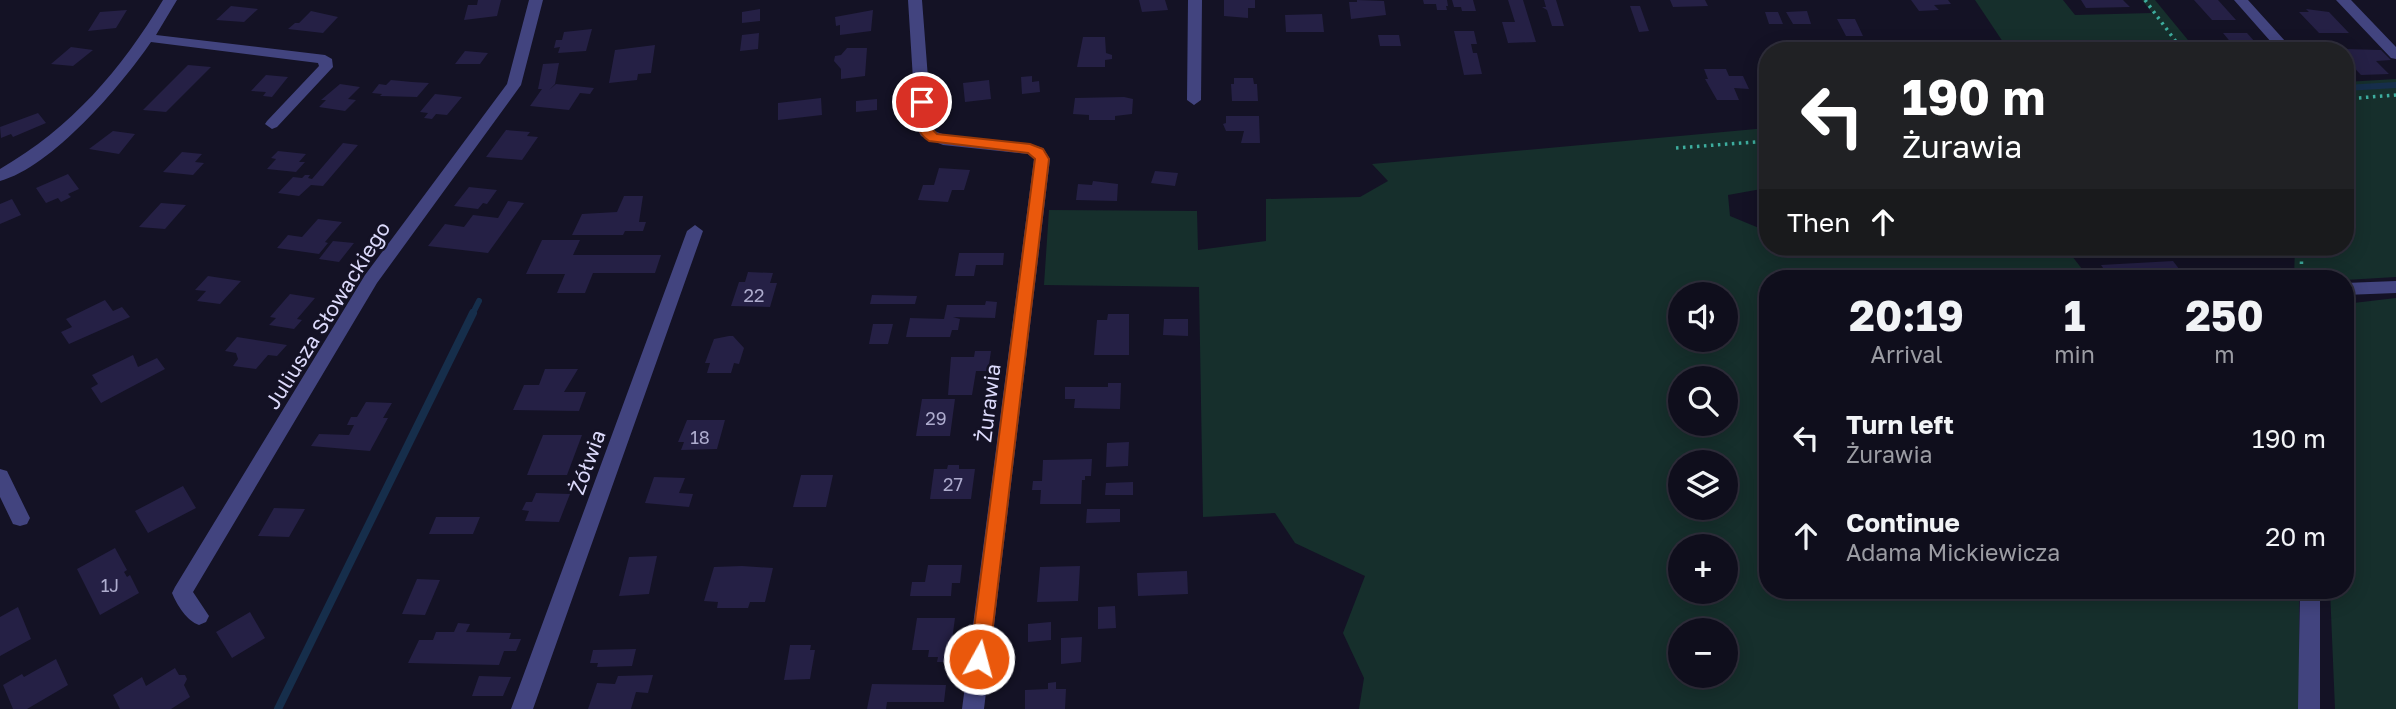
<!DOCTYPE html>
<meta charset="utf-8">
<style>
body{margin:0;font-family:"Golos Text",sans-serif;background:#1d1c29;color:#f1f3f6;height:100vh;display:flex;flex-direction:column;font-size:26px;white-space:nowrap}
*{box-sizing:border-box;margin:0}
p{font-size:23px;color:#9b9ca3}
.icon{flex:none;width:38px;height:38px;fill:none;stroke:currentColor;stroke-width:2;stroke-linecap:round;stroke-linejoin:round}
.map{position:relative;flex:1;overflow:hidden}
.details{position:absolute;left:1759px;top:270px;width:595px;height:329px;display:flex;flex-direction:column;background:#0f0e1c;border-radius:28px;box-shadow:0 4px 18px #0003,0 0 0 2px #2f2e3b}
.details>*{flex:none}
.banner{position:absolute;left:1759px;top:42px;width:595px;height:214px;border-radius:28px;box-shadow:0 4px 18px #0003,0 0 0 2px #2f2e3b;background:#202124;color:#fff;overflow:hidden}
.tools{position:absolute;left:1668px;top:282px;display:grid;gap:14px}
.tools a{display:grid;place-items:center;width:70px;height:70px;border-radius:50%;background:#0f0e1c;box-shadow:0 4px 18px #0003,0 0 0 2px #2f2e3b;font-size:35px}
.pin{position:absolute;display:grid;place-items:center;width:60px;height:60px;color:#fff;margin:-30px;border:4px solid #fff;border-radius:50%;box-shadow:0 2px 7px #0007}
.me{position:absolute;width:77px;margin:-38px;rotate:7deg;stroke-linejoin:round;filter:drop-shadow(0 0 5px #0008)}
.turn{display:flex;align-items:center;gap:24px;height:147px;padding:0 28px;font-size:32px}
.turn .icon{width:91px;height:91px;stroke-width:2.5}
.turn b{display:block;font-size:49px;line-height:60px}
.then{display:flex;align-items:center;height:66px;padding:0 28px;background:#0003;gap:14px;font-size:26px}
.eta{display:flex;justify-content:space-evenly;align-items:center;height:119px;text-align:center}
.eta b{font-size:42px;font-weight:700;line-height:49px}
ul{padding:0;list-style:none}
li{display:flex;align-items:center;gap:21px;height:98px;padding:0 28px}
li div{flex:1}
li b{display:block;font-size:26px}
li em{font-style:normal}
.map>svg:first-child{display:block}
.green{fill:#162f2c;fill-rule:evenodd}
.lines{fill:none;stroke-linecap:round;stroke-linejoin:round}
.stream-far1{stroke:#162e4b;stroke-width:6}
.stream{stroke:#162e4b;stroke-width:8}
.building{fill:#252045}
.path{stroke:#3dad9e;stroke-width:3.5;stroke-dasharray:2.5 4.5;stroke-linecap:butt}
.minor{fill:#42447f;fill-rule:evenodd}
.route{fill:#ea580c;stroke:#983908;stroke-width:2}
.labels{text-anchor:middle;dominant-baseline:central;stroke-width:5;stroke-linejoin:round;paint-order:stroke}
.number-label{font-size:18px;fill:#aeacce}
.street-label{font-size:21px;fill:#dcdafb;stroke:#141225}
</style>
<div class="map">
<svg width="2396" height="709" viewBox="0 0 2396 709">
<rect width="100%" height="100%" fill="#141225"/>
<path class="green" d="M1975,0H2063L2075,15L2152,13L2142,0H2155L2197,51H2009Z
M2396,79V277L2345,280L2294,278L2295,247H2345V82Z
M1767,128V188L1728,195L1730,216L1759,228L1767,235L1768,247H2065L2089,278H1768V590H2299V709H1359L1364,678L1343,633L1365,576L1295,543L1275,513L1203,517L1199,287L1044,285L1049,210L1197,211L1198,250L1266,241V199L1360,197L1388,181L1372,164ZM1680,294H1726V340H1680ZM1680,378H1726V424H1680ZM1680,462H1726V508H1680ZM1680,546H1726V592H1680ZM1680,630H1726V676H1680Z
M2396,298V709H2335L2330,590H2345V304Z"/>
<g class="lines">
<path class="stream-far1" d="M2345,88L2396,85
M472,315L479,301"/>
<path class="stream" d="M278,709L473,313"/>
</g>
<path class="building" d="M478,0H501L497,16L464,20L468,5H477Z
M1139,0H1165L1168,10L1142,12Z
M1224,0H1255V8H1248V18L1224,16Z
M1357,0L1384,1L1386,15L1351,19L1349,2H1357Z
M1423,0H1447L1448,6H1446L1447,10H1437L1436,4H1424Z
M1452,0H1473L1476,11H1462L1461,7H1454Z
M1508,0H1523L1536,42L1508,43L1502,22H1515Z
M1544,0H1556L1564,26H1552L1547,10L1542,7H1546Z
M1670,0H1705L1708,6L1673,7Z
M1911,0H1948L1951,4L1934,5L1939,10L1919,11Z
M2081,0H2123L2130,7L2086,8Z
M2194,0H2218L2236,20H2212Z
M231,6L258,9L244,22L216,20Z
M1630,6H1640L1649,31L1639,32Z
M760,9V21L742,23V12Z
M2306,9L2329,12L2349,33H2319L2299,12H2309Z
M127,10L116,28L88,31L100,12Z
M873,10L871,31L840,35V25L836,26L835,17Z
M311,11L338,17L323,33L288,29L295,23H299Z
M1807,11L1811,24H1793L1786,12Z
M1765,12H1778L1783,24H1769Z
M1322,14L1324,32H1286L1285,15Z
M1837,19H1855L1863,36H1846Z
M592,29L586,51L558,53L560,47L554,48L556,40H562L564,32Z
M1454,31H1474L1477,44H1471L1473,53H1477L1482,74L1464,75Z
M759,33L758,49L740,51L742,35Z
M2223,33H2247L2263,51H2238Z
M1378,35H1399L1401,46H1380Z
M1083,37H1105L1106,53L1112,55V59L1105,60V67H1077Z
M655,45L651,73L638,74L637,80L609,83L615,50Z
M71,47L93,50L73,66L51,64Z
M847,48H867L865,76L841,79V69L834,61L835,56L841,55Z
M2345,49L2381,50L2391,60L2376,61L2389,74L2361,75L2345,58Z
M465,51L488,53L480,64H455Z
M559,63L555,84L549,90L556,84L594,88L590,94L580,93L569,110L530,106L542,89H538L543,64Z
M188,65L211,67L166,112L143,110Z
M1704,69H1726L1729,76H1743L1749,89L1734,88L1739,100H1717L1705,79H1708Z
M266,75L288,77L272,97L263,96L266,92L251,91Z
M1032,76V82L1039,81L1040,92L1022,94L1021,77Z
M1234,78H1253L1254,84H1257L1258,101H1232L1231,84H1234Z
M391,80L412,82L429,83L417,97L380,96L382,94L372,93L379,84L386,85Z
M989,80L991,99L965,102L963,83Z
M340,84L360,87L348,99L356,100L345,111L319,107L326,100H321Z
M435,94L454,96L462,97L447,115L436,114L432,119L424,118L428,113L420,112Z
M1124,97L1133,99L1132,114L1115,116V120H1089V115L1073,114L1075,98Z
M821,98L822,115L778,120V103Z
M877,99V110L856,112V101Z
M38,113L46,123L13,137L11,134L1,138L0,127Z
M1226,116H1259L1260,143H1241L1244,131H1226L1223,124L1226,123Z
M506,130L530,132L527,136L538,137L522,160L486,157Z
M113,131L135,134L119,154L89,149Z
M343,143L358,145L323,186L311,185L299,196L278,193L293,177L302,178L305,175H310L308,178L312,179Z
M278,151L306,154L299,162H305L296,172L267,169L276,159L271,158Z
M182,152L202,154L195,162L204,163L193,175L163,172Z
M939,168L970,170L964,190H952L948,202L918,200L923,185H934Z
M1155,171L1178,173L1175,186L1151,183Z
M68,174L79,189L68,194L71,197L61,202L58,198L46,203L36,188Z
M1093,181L1118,184L1117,201L1076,200L1078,184L1092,185Z
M469,187L497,190L487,204L483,203L478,209L454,206Z
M624,196H643L639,222H646L643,231H625L623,235H572L582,214L617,212Z
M12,199L21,215L0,224V204Z
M508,201L524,203L488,253L428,246L445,224L464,227L473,215L498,218Z
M161,203L186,205L165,229L139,227Z
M318,219L342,222L325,242L328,243L319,254L277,248L288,235L302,237Z
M542,240H580L573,255H661L655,273H593L585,293H557L565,274H526Z
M333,241L354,243L339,262L319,259Z
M959,253H1004L1003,265H976L974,276H955Z
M2173,261L2186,278H2110L2101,265Z
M748,272L773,273L770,283H777L770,307L731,306L739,282H745Z
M208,276L241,281L220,304L197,301L206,291L195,290Z
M290,294L315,298L297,319L302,320L294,329L269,325L276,318L270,317Z
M872,295L917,296L915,304H870Z
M105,300L113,311L122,307L130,317L69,344L61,332L72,327L66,319Z
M986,301L997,302L995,318L953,317L960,319L958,330H952L950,337H906L910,318L944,319L947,305H985Z
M1108,314H1129V355H1094L1097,320H1107Z
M1164,319H1188V336L1163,335Z
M873,324H893L888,344H869Z
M729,336H733L744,348L739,364L734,363L731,373H707L710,363H705L714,339Z
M237,337L287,345L277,356L268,355L256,369L233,366L238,359L236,353L225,351Z
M975,351H991L988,371H976L972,395H948L951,357H974Z
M133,355L138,367L157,358L165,369L101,403L91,388L98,384L92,375Z
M545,369H578L564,392H586L579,411L513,410L524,385H539Z
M1108,383H1121L1120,409L1074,408L1075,399H1065V387H1108Z
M922,399H955L950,436H916Z
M366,402L392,403L383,418H388L370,451L311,446L319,434L349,435L354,425H347L351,417H357Z
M687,420H725L717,449L681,450L684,442H678Z
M543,435H582L567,475H527Z
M1129,442L1128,466L1106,467L1107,443Z
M1092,459L1091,476H1085V480H1082L1081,504H1040L1041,490H1032L1033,481H1042L1043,460Z
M948,465H959V469H975L971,499H930L934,469H947Z
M801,475H833L826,507H793Z
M654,477L685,478L679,493L693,494L689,507L645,503Z
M1133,482V495H1105L1106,483Z
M183,486L196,508L148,533L135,511Z
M536,493L570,494L559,522L525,521L529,511L522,510L526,502H532Z
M274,508L305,509L289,537L258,536Z
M1087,509H1120V522L1086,523Z
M436,517H480L473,534H429Z
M115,548L127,570L124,572L127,577L130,575L139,593L100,615L77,569Z
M657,556L649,594L619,596L629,557Z
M928,565H962L960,583H952L951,596H910L912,582H925Z
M742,566L773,568L765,602H750L748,608H717L718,602L704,601L714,567Z
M1080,566L1078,601L1037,602L1040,567Z
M1187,571L1188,594L1138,596L1137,573Z
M417,579L440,580L425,615L402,614Z
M1115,606L1116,628L1098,629V607Z
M18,607L31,639L0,656V617Z
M250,612L265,638L232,658L216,632Z
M917,618H955L949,662H937L938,657H928L929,650H912Z
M1051,622V640L1028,642V624Z
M458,623L470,624L466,632L511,633L509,639H521L516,651H504L499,665L408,663L419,640H433L436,632H454Z
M1082,637L1081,662L1061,664V638Z
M790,645H811L810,650H815L810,679L784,680Z
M636,649L632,666L597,667L598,663H590L593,650Z
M56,659L68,685L27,709H13L3,685L22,674L24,677Z
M175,668L179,675H185L187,679L184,685L190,697L171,709H120L113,695L142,677L146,686Z
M653,675L648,693L636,692L631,709H588L597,683L615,684L618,676Z
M479,676L511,677L503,696H472Z
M1056,682V689H1066L1065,709H1025V690L1048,689V683Z
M872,684L946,685L944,702H887L886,709H867Z"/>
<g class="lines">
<path class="path" d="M2145,0L2183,51
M2345,99L2396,95
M1676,148L1768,141
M2301,278L2302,247"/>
<path class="minor" d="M163,0H177L156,35L325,55L332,59L333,67L277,127L272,129L265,124L267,121L319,66L318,63L151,42C121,86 52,167 0,181V169C71,128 121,70 163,0Z
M529,0H543L521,85L377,283L193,592L209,616L206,622L199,625C187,621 177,605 172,593L175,587L365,275L507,84Z
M908,0H922L932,130L945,135L1030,144L1043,148L1050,159L984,709H962L1034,159L1028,154L943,145L921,136L916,127Z
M1188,0H1202L1201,100L1194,105L1187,100Z
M2234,0H2248L2294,51H2279Z
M2336,0H2351L2396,47V59L2391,58Z
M695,225L703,231L533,709H511L687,231Z
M2396,281V293L2345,295V283Z
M0,469L7,471L27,512L30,518L27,524L20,526L13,524L0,497Z
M2300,590H2320V709H2298Z"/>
</g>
<path class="route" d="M922,97L928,102L930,127L937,134L1030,144L1043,149L1049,159L989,659L986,665L979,667L973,665L970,659L1035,159L1028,153L929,141C914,131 916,118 915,102Z"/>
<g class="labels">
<g class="number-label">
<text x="754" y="295">22</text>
<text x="936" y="418">29</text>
<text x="700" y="437">18</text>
<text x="953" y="484">27</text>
<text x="110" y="585">1J</text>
</g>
<g class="street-label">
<text transform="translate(327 315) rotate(-58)">Juliusza Słowackiego</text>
<text transform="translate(988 403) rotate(-83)">Żurawia</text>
<text transform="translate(587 462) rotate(-70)">Żółwia</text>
</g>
</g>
</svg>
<div class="tools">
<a><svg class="icon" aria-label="sound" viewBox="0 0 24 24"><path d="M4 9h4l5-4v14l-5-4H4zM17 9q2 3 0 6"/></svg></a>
<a><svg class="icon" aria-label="search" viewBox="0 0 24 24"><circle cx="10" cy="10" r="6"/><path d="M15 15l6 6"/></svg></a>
<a><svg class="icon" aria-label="layers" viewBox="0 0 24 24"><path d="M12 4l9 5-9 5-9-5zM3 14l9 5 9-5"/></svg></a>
<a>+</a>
<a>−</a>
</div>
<div class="pin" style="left:922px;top:102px;background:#d93025"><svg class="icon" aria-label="arrive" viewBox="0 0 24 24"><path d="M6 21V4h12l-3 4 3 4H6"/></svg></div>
<svg class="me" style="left:979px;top:659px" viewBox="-20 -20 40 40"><circle r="17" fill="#ea580c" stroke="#fff" stroke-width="3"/><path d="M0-11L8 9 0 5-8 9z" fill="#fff"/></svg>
<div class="banner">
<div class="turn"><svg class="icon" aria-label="left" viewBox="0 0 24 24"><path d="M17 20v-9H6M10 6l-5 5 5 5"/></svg><div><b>190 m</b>Żurawia</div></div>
<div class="then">Then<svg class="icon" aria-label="ahead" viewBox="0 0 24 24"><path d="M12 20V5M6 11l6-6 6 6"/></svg></div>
</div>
<section class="details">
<div class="eta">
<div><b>20:19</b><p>Arrival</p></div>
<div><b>1</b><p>min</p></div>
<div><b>250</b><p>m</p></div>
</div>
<ul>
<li><svg class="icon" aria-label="left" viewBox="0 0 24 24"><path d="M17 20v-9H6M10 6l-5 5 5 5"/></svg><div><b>Turn left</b><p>Żurawia</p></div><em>190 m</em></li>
<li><svg class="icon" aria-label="ahead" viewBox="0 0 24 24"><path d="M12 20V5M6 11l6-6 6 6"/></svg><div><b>Continue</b><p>Adama Mickiewicza</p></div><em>20 m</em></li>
</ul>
</section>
</div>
